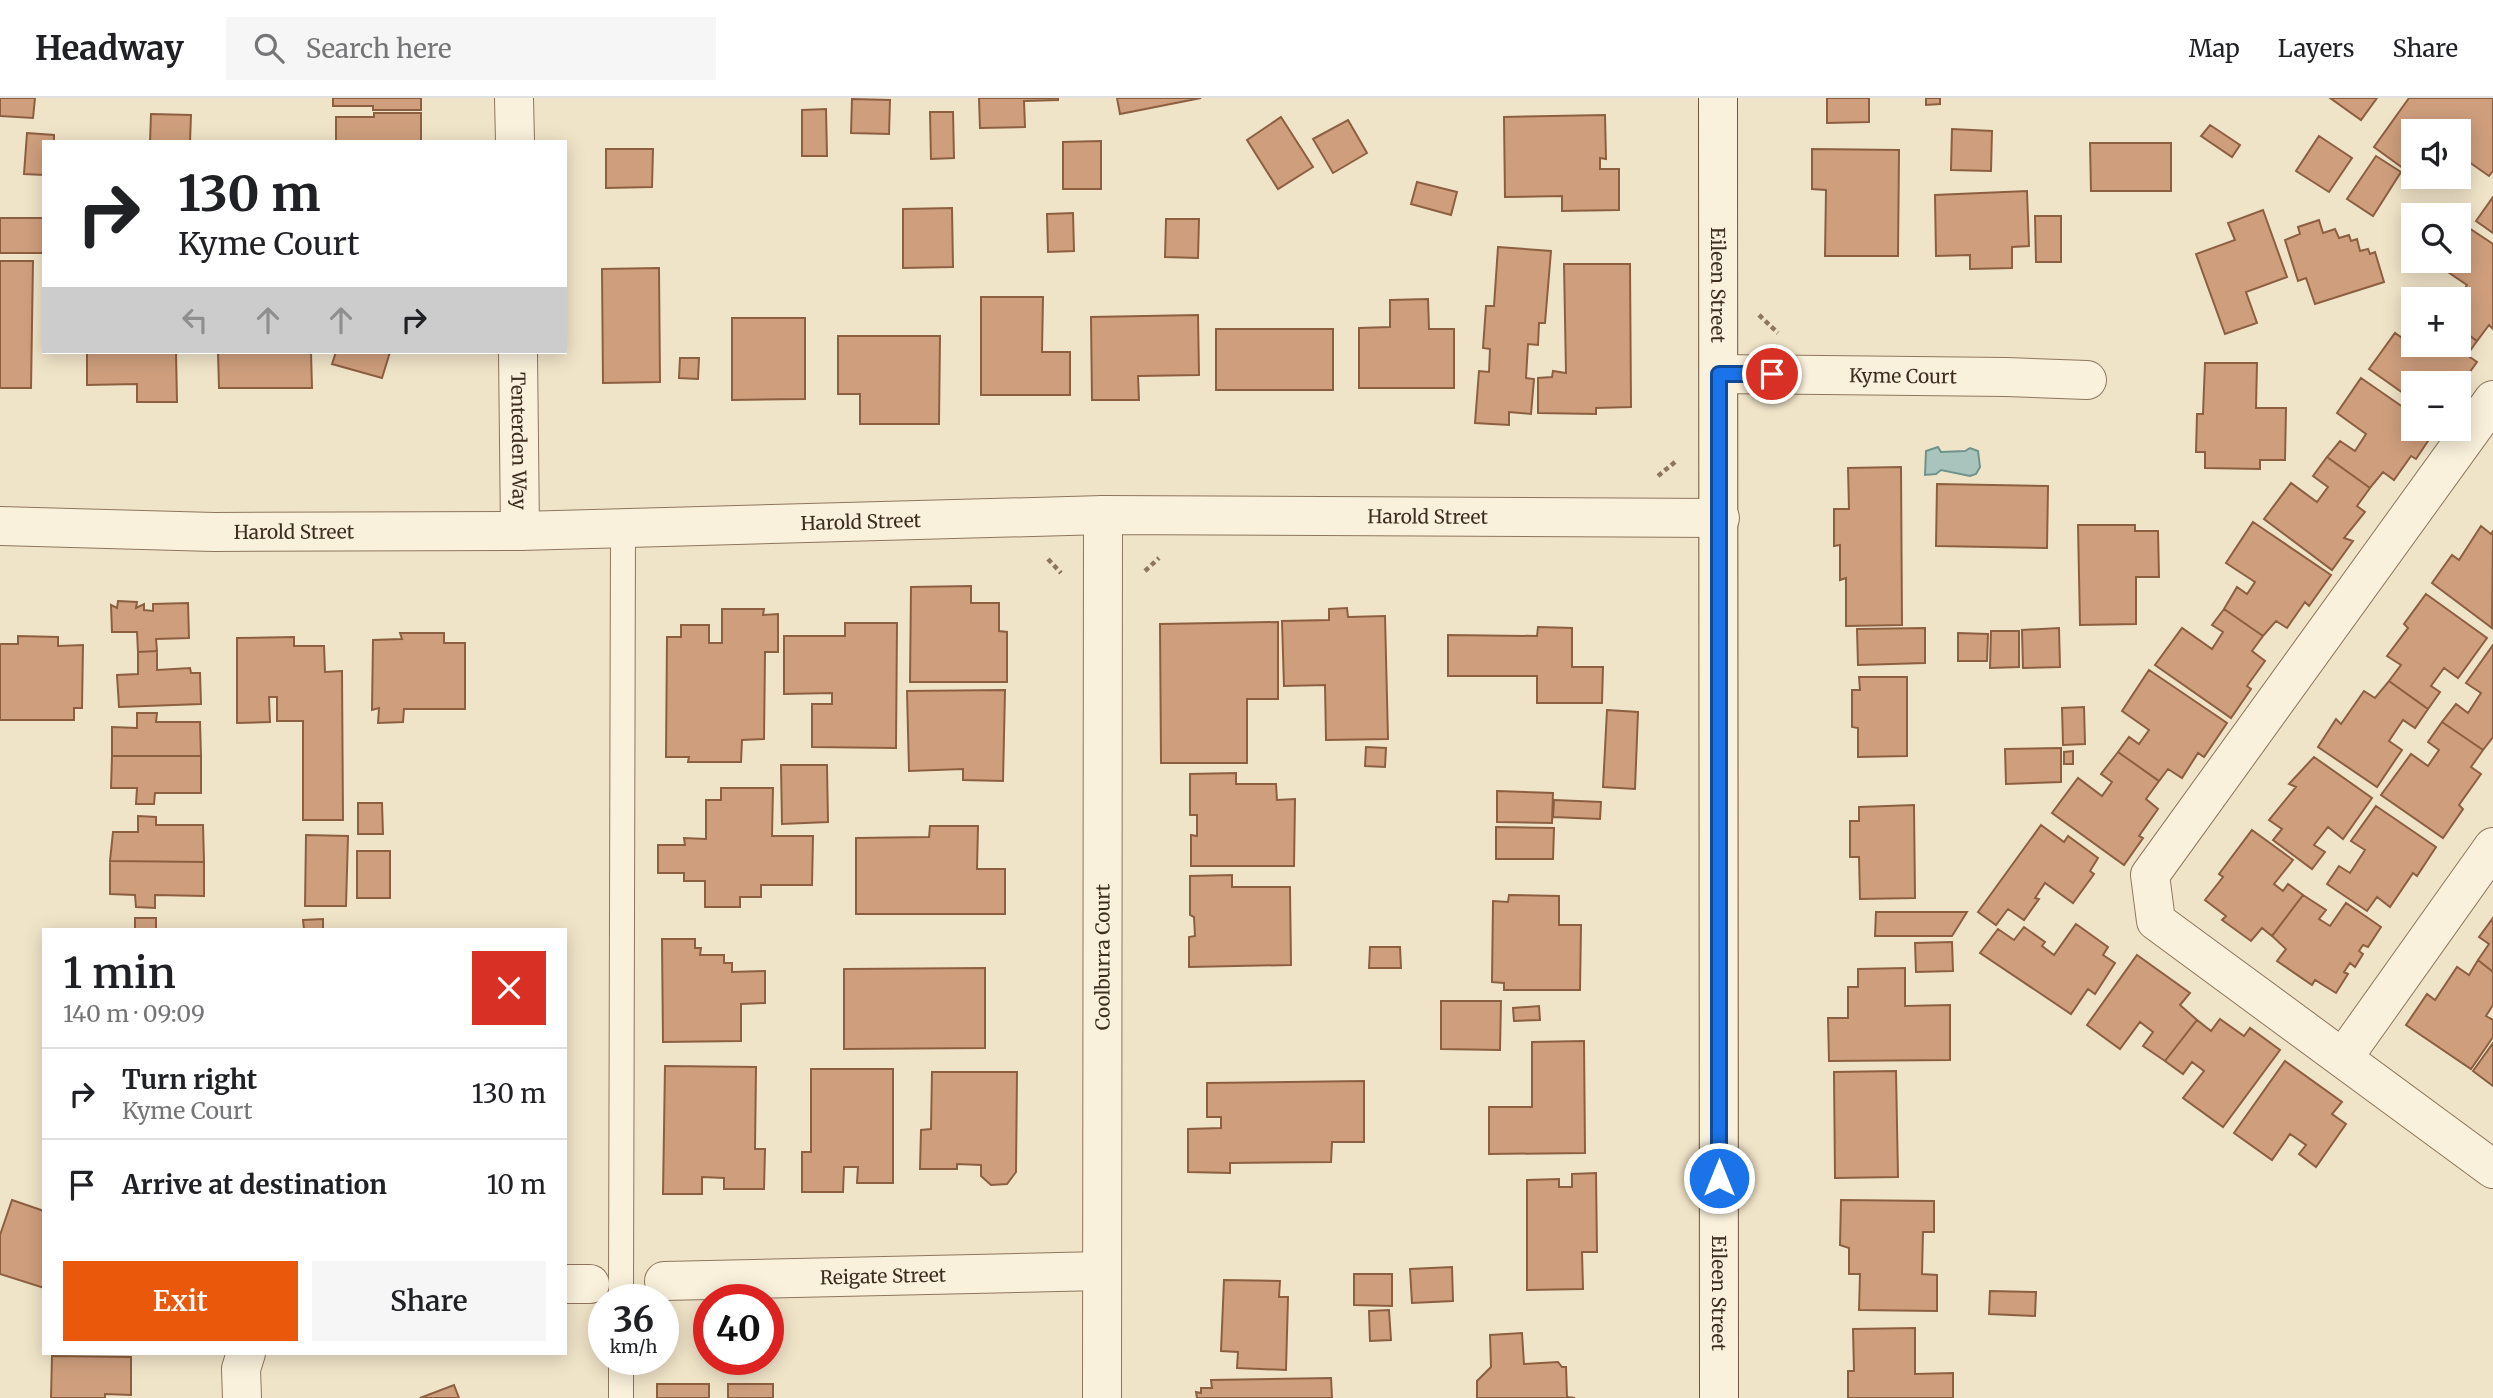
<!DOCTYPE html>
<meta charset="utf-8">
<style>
body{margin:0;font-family:Merriweather,serif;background:#f6f6f6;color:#202124;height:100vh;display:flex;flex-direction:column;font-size:26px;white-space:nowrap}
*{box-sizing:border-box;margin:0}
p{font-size:23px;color:#757577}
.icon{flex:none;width:38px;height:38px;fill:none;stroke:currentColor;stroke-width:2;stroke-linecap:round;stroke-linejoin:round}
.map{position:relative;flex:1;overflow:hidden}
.panel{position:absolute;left:42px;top:830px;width:525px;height:427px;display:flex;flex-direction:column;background:#fff;border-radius:0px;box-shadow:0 4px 18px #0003}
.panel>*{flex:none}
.hud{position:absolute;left:42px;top:42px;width:525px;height:214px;border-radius:0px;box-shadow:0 4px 18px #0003;background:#fff;color:#202124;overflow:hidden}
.tools{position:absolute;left:2401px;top:21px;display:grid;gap:14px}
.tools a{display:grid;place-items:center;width:70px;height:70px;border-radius:0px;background:#fff;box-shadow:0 4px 18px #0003;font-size:35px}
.speed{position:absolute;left:588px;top:1186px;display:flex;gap:14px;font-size:35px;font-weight:700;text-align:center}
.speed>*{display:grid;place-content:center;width:91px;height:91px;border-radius:50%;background:#fff;box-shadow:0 4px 18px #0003;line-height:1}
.speed small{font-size:18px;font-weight:400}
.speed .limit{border:10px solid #d22;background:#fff;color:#111}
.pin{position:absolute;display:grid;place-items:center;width:60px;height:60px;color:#fff;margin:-30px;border:4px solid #fff;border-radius:50%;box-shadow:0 2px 7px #0007}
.me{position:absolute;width:77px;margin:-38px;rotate:0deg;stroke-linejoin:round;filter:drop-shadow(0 0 5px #0008)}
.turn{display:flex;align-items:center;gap:24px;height:147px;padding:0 21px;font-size:32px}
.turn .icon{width:91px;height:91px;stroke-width:2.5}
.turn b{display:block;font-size:49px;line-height:60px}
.lanes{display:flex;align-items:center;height:66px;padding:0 21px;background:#0003;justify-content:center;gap:35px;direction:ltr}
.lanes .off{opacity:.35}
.round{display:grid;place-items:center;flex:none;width:74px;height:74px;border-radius:0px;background:#f6f6f6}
.summary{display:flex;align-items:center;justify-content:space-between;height:119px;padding:0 21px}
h1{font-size:42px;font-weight:600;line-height:52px}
.cta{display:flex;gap:14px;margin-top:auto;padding:14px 21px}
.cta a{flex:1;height:80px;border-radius:0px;background:#ea580c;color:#fff;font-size:28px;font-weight:600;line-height:80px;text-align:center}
.cta a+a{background:#f6f6f6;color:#202124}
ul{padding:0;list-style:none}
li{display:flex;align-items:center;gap:21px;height:91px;padding:0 21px;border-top:2px solid #e0e0e0}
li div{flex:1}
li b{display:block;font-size:26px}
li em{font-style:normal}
header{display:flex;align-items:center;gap:42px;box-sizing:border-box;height:98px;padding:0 35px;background:#fff;border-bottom:2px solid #e0e0e0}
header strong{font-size:33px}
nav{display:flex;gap:38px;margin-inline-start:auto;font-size:24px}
.search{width:490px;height:63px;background:#f6f6f6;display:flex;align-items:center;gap:18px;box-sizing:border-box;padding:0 24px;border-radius:0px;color:#757577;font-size:26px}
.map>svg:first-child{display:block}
.water{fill:#a9c4bc;stroke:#6f938a;stroke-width:2}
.building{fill:#cf9f7d;stroke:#8d5f41;stroke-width:2}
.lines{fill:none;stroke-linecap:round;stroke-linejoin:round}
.lane-casing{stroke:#8d765c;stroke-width:26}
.street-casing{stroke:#8d765c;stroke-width:40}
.secondary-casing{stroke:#6f573f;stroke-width:40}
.path{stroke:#8d765c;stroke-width:4.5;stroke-dasharray:5 3.5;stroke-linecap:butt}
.lane{stroke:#faf1dc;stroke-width:24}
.street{stroke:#faf1dc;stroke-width:38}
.secondary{stroke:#faf1dc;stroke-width:38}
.route-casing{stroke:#114b97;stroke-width:18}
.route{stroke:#1a73e8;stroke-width:12}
.labels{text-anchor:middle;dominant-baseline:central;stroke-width:5;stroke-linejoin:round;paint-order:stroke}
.street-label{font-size:19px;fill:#3d2e20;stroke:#f7eed8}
</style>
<header>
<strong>Headway</strong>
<div class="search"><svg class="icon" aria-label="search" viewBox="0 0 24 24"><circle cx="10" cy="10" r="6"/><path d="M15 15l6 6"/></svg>Search here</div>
<nav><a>Map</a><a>Layers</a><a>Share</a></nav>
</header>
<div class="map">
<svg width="2493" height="1300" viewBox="0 0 2493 1300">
<rect width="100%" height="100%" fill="#f0e4c8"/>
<path class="water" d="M1938,349L1941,354L1965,353L1970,350L1978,353L1980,369L1976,376L1970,378L1941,372L1936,376L1925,377L1926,353Z"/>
<path class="building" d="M0,0H35L33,20L0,18Z
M333,0H421V12H373V8H333Z
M979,0H1058V2L1024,3L1025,29L980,30Z
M1117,0H1201L1120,16Z
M1827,0H1869V24L1827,25Z
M1926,0H1940V6L1926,7Z
M2330,0H2377L2361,22Z
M2409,0H2493V73L2489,78L2459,57V33H2413V72L2411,76L2374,49Z
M852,1L890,2L889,36L851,35Z
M826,11L827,58H802V12Z
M930,14H953L954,60L931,61Z
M374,15H421V44H336V19H374Z
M151,16L191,17L190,44H150Z
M1605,17L1606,61L1600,60V71H1619V112L1562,113V98L1505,99L1504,19Z
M1281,19L1313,69L1278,91L1247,42Z
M1348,22L1367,55L1333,75L1313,41Z
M2210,27L2240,47L2232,59L2201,38Z
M1952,31L1992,33L1991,73L1951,72Z
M27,35L54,37V44H44V77L24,76Z
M2319,38L2352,60L2329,94L2296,73Z
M1101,43V91H1063V44Z
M2090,45H2171V93H2091Z
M606,51H653L652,89L606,90Z
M1812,51L1899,52L1898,158H1825L1826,92L1812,91Z
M2376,58L2401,74L2373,118L2347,101Z
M1417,84L1457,94L1451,117L1411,106Z
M2027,93L2029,148L2012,149V170L1970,171V157L1936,158L1935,97Z
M2493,99V135L2476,123Z
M952,110L953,169L903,170V111Z
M2263,112L2287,179L2246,194L2257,225L2225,236L2196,156L2235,142L2228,125Z
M1073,115L1074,153L1048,154L1047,116Z
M2035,118H2061V164H2036Z
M0,120H44V155H0Z
M1166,121H1199L1198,160L1165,159Z
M2319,122L2323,135L2335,131L2339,140L2349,137L2351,143L2357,141L2360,153L2368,151L2370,156L2375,154L2384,184L2315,206L2306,180L2298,183L2285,142L2300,136L2298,129Z
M2466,128L2493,146V231L2489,227L2477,243L2459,230V201H2441L2448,192L2459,200L2467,187L2439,168L2443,163H2459V139Z
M2413,143V159L2406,154Z
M1498,149L1551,153L1545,225H1539L1538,247L1528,246L1526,280L1534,281L1531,316L1509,314V327L1475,325L1479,273L1489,274L1490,251L1483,250L1486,208H1494Z
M0,163H33L31,290H0Z
M1564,166H1630L1631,309L1596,310V316L1538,315V280L1552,279L1553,273L1566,275Z
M659,170L660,284L603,285L602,171Z
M981,199H1043L1042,254H1070V297H981Z
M1428,201L1429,231H1454V290H1359V230L1390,229V202Z
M1198,217L1199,277L1138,278L1139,302H1092L1091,219Z
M732,220H805V301L732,302Z
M2459,230L2477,243L2467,257L2477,264L2459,289V285H2413V302L2369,271L2395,235L2422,254L2428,247H2459Z
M1216,231H1333V292H1216Z
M838,238H940L939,326H860V296H838Z
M87,254H176L177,304H137V286L87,287Z
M218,254H311L312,290H219Z
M336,254H390L382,280L332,266Z
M680,260H699L698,281L679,280Z
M2205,265H2257L2256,310H2286L2285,362H2260V371L2205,370V354H2196L2197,316H2203Z
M2361,280L2413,316V331H2436L2416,361L2411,358L2394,382L2383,374L2370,390L2327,359L2340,343L2355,353L2366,336L2337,315Z
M2327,359L2370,390L2357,408L2365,414L2344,440L2353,443L2332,472L2264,421L2291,385L2317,404L2328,389L2313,378Z
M1901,369L1902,527L1846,528V480L1840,482V447L1834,448V411H1849L1848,370Z
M1937,386L2048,388L2047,450L1936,448Z
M2253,424L2331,477L2309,508L2305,504L2287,530L2276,523L2263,538L2224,511L2237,489L2247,496L2255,484L2226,465Z
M2078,427H2135V433H2158L2159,479H2136V526L2080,527Z
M2481,428L2491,436L2493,433L2492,530L2432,485L2452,457L2459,462Z
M971,488V505H999V533L1007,534V584H910L911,489Z
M2426,496L2487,540L2458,580L2444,570L2431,588L2440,594L2428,611L2389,583L2401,567L2387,558L2408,530L2404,526Z
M118,503L137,504L136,510L144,506V512L153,513V506L188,505L189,540L156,541L157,553L138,554L137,534H112L111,507L117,510Z
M1347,510L1348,519L1385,518L1388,641L1326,642L1325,587L1284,588L1282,523L1329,522V511Z
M722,511H764L763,517L778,516V554H765L764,641L742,642L741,664H688L689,659H666L667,539H681V527H709V545H722Z
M2224,511L2263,538L2252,553L2265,563L2247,588L2251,591L2231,620L2155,567L2182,530L2212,551L2223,534L2212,527Z
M1278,524V601H1247V665H1161L1160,526Z
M845,525H897L896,650L812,649V606H832V595L784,596V538H845Z
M1538,529L1572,530V569H1603L1602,605H1537V578H1448V537L1537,538Z
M1925,530V565L1858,567L1857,531Z
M2059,530L2060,569L2023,570L2022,532Z
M1991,533H2019V569L1990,570Z
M400,535H444V545H465V611H404L403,624L378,625L379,610L372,612L373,542L402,541Z
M1958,535L1988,536L1987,563H1958Z
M18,538L58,539V548L83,547L82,610H74V622H0V546H18Z
M294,539V548H324L325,574L342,573L343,722H303V623H277V599H269L270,624L237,625V540Z
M2493,547V639L2483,652L2442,624L2456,606L2468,615L2481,595L2466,585Z
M157,553V572L190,570L191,575H200L201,606L119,609L117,577L138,576V554Z
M2149,572L2227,625L2204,659L2198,655L2182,680L2168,671L2159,683L2118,654L2129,639L2139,646L2149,632L2122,613Z
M1859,579H1907V658L1858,659V630L1852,629V592H1860Z
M2389,583L2428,611L2415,630L2403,622L2389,643L2402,652L2377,689L2318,649L2336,621L2341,626L2364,593L2375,600Z
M1005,592L1003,683L963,682V671L909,673L907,593Z
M2084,609L2085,646L2063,647L2062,610Z
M1607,612L1638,614L1635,691L1603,689Z
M137,615H157L156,624H200L201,658H112V629L137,630Z
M2442,624L2483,652L2471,669L2481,676L2459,707L2463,711L2443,740L2381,697L2411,656L2428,668L2439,652L2428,644Z
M1366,649L1386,650L1385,669L1365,668Z
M2061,650V684L2006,686L2005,651Z
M2073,653V666H2064V654Z
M2118,654L2159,683L2146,701L2158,711L2139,738L2143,740L2124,767L2052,715L2078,680L2102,698L2112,684L2101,676Z
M112,658H201V695H155L154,706H136L137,690H111Z
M2314,659L2372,700L2343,741L2328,729L2314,747L2325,754L2312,771L2273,742L2282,731L2269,722L2296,689L2289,686Z
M781,667H827L828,724L782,726Z
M1236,675V686H1276L1277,702L1295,701L1294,768H1191V737L1197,738V717H1190V676Z
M721,690H773L772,738H813L812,787H761V799H740V809H705V783H684V775H658V747H685L684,740L706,741V702H721Z
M1497,693L1553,695L1552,725L1497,724Z
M1554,702L1601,704L1600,721L1553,719Z
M358,705H382L383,736H358Z
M1914,707L1915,800L1860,801L1859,759H1850V723H1859V709Z
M2376,708L2436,749L2417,778L2413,775L2390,809L2377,799L2367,813L2327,786L2339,768L2350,775L2365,752L2351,743Z
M138,718L156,719V727H203L204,764L110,763L113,734H138Z
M2041,727L2064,744L2068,738L2098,760L2090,773L2094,776L2073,805L2045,785L2035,800L2039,801L2024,822L2008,811L1996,827L1978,814Z
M930,728H978L977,771H1005V816H856V740L929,739Z
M1496,729L1554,730L1553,761H1496Z
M2252,732L2293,762L2274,786L2283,793L2288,786L2303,797L2272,838L2262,830L2251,843L2222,822L2226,818L2205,802L2223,779L2219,776Z
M306,737L348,738L346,808H305Z
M357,753H390V800H357Z
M110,763L204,764V798L155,797V810L136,809L135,797L110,796Z
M1232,777V789H1290L1291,867L1189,869V839L1195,838L1194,819L1190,817V778Z
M1509,797L1559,798V827H1581L1580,892H1504V885L1492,884L1493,803L1508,804Z
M2303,797L2326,812L2319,821L2330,828L2346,805L2381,829L2368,849L2363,847L2359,853L2363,856L2355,869L2350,865L2344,874L2348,876L2336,895L2315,882L2312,887L2277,863L2286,851L2272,838Z
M1876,814H1967L1952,838H1875Z
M135,820H156V831H135Z
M2493,820V874L2478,862L2489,846L2479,839Z
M323,821V831H304L303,822Z
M2076,826L2108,849L2103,857L2115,865L2095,896L2088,891L2071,916L1980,855L1998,831L2014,842L2024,829L2045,844L2042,848L2054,857Z
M662,841H695V850H701L700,857H724V865H732V874L765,873V905L741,906V943L663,944Z
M1952,844L1953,873L1916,874L1915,845Z
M1370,849H1400L1401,870H1369Z
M2137,857L2190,895L2180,907L2197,922L2165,963L2143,948L2153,934L2140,924L2120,951L2087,927Z
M2478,862L2493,874V907L2486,918L2493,922V939L2471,971L2406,927L2427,896L2435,902L2457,869L2469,877Z
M985,870V950L844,951V871Z
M1905,870V908L1950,907V962L1829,963L1828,920H1848V889H1858V871Z
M1441,903H1501L1500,952L1441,951Z
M1539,908L1540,922L1514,923L1513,910Z
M2220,921L2244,938L2250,930L2280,952L2223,1029L2183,1000L2204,973L2192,964L2183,976L2165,963L2197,922L2211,933Z
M1584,943L1585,1055L1489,1056V1009H1532V944Z
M2493,945V988L2473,973Z
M2285,963L2342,1004L2332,1016L2346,1026L2316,1069L2299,1056L2306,1047L2290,1036L2272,1062L2234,1035Z
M665,968L756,969L755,1051H765L764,1091H724V1080L702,1079V1096H663Z
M811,971H893V1085H857L858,1069H844L843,1094H802V1054H811Z
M1896,973L1898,1079L1835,1080L1834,974Z
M932,974H1017L1016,1074L1007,1086L991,1087L981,1078V1067L957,1066V1071H920L921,1032L931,1031Z
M1364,983V1044H1332L1331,1064L1230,1065V1075L1188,1074V1031L1221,1030V1019H1207V985Z
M1596,1075L1597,1154H1582L1583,1191L1527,1192V1082L1559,1081V1089H1572V1076Z
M12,1102L44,1113V1190L0,1176V1137Z
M1841,1102L1934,1103V1134H1923L1922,1176L1937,1177V1213L1859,1212L1860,1176H1849V1150L1840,1147Z
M1452,1169L1453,1203L1412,1205L1410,1171Z
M1354,1176H1392V1208L1354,1207Z
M1224,1182L1280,1183L1279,1199H1288L1286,1272L1237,1270L1238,1254L1221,1253Z
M1990,1193L2036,1194L2035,1218L1989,1216Z
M1389,1212L1391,1242L1370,1243L1369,1213Z
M1915,1230V1276L1953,1275V1300H1848V1273H1854L1853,1231Z
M1522,1235L1524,1266L1558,1264L1562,1269H1566L1567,1299L1575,1300H1477V1283L1491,1269L1490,1237Z
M52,1258L131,1259V1297L105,1296V1300H51Z
M1331,1280L1332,1300H1197L1196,1294L1201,1295V1290H1212L1211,1282Z
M657,1286H709V1300H657Z
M728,1286H773V1300H728Z
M454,1287L459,1300H420Z"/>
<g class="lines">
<g class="lane-casing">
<path id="lane" d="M621,1202L623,429
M621,1300V1262"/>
</g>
<g class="street-casing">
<g id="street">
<path d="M514,0L515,44"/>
<path id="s1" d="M518,254L520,433"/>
<path id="s2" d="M1719,276L2006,279L2087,282"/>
<path d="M2493,302L2150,777L2156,823L2493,1071"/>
<path id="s3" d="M0,428L214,434L520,433L1103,417L1720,420"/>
<path d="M2343,960L2493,749"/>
<path id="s4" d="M664,1183L1101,1173"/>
<path d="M565,1186H590"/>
<path d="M242,1300L241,1271L246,1255"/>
<path id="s5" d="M1102,1300L1103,417"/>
</g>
</g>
<g class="secondary-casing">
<g id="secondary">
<path id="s6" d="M1718,0L1719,1300"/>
</g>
</g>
<path class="path" d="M1759,217L1778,235
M1658,378L1675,364L1676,361
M1048,461L1061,475
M1145,473L1159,460"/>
<use href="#lane" class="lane"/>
<use href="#street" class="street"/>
<use href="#secondary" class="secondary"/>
</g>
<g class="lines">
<g class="route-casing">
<path id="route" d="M1719,1080V276H1772"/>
</g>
<use href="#route" class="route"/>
</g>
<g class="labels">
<g class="street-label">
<text stroke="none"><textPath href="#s6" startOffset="187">Eileen Street</textPath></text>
<text stroke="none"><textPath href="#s2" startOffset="184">Kyme Court</textPath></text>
<text stroke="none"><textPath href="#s1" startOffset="89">Tenterden Way</textPath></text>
<text stroke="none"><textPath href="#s3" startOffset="1428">Harold Street</textPath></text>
<text stroke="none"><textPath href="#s3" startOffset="861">Harold Street</textPath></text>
<text stroke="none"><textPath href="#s3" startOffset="294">Harold Street</textPath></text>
<text stroke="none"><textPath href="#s5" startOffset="441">Coolburra Court</textPath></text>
<text stroke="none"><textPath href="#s4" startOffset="219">Reigate Street</textPath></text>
<text stroke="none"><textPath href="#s6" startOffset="1195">Eileen Street</textPath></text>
</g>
</g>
</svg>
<div class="tools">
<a><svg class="icon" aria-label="sound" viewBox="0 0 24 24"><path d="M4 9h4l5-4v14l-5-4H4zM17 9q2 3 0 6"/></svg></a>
<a><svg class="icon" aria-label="search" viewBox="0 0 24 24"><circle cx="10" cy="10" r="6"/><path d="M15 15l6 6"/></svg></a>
<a>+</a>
<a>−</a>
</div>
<div class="speed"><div>36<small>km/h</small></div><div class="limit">40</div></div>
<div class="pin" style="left:1772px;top:276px;background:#d93025"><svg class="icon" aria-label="arrive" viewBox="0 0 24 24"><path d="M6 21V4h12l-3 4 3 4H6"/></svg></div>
<svg class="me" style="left:1719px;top:1080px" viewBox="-20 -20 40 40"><circle r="17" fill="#1a73e8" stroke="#fff" stroke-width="3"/><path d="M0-11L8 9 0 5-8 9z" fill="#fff"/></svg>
<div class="hud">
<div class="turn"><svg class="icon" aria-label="right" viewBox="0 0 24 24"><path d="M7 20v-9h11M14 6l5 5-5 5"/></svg><div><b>130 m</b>Kyme Court</div></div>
<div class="lanes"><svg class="icon off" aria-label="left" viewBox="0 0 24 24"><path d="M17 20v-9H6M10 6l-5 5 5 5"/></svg><svg class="icon off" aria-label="ahead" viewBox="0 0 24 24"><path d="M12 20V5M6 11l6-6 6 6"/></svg><svg class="icon off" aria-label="ahead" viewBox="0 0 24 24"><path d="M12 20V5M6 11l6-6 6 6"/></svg><svg class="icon" aria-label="right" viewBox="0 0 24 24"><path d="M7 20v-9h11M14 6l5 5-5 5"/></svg></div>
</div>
<section class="panel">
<div class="summary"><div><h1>1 min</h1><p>140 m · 09:09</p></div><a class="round" style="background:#d93025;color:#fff"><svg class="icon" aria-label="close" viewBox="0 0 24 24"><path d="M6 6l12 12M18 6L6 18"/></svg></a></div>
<ul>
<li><svg class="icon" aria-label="right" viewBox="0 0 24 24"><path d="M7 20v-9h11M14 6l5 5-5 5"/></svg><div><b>Turn right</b><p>Kyme Court</p></div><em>130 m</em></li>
<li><svg class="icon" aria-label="arrive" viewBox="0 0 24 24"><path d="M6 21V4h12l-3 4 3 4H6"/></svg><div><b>Arrive at destination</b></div><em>10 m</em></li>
</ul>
<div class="cta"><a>Exit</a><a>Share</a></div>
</section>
</div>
